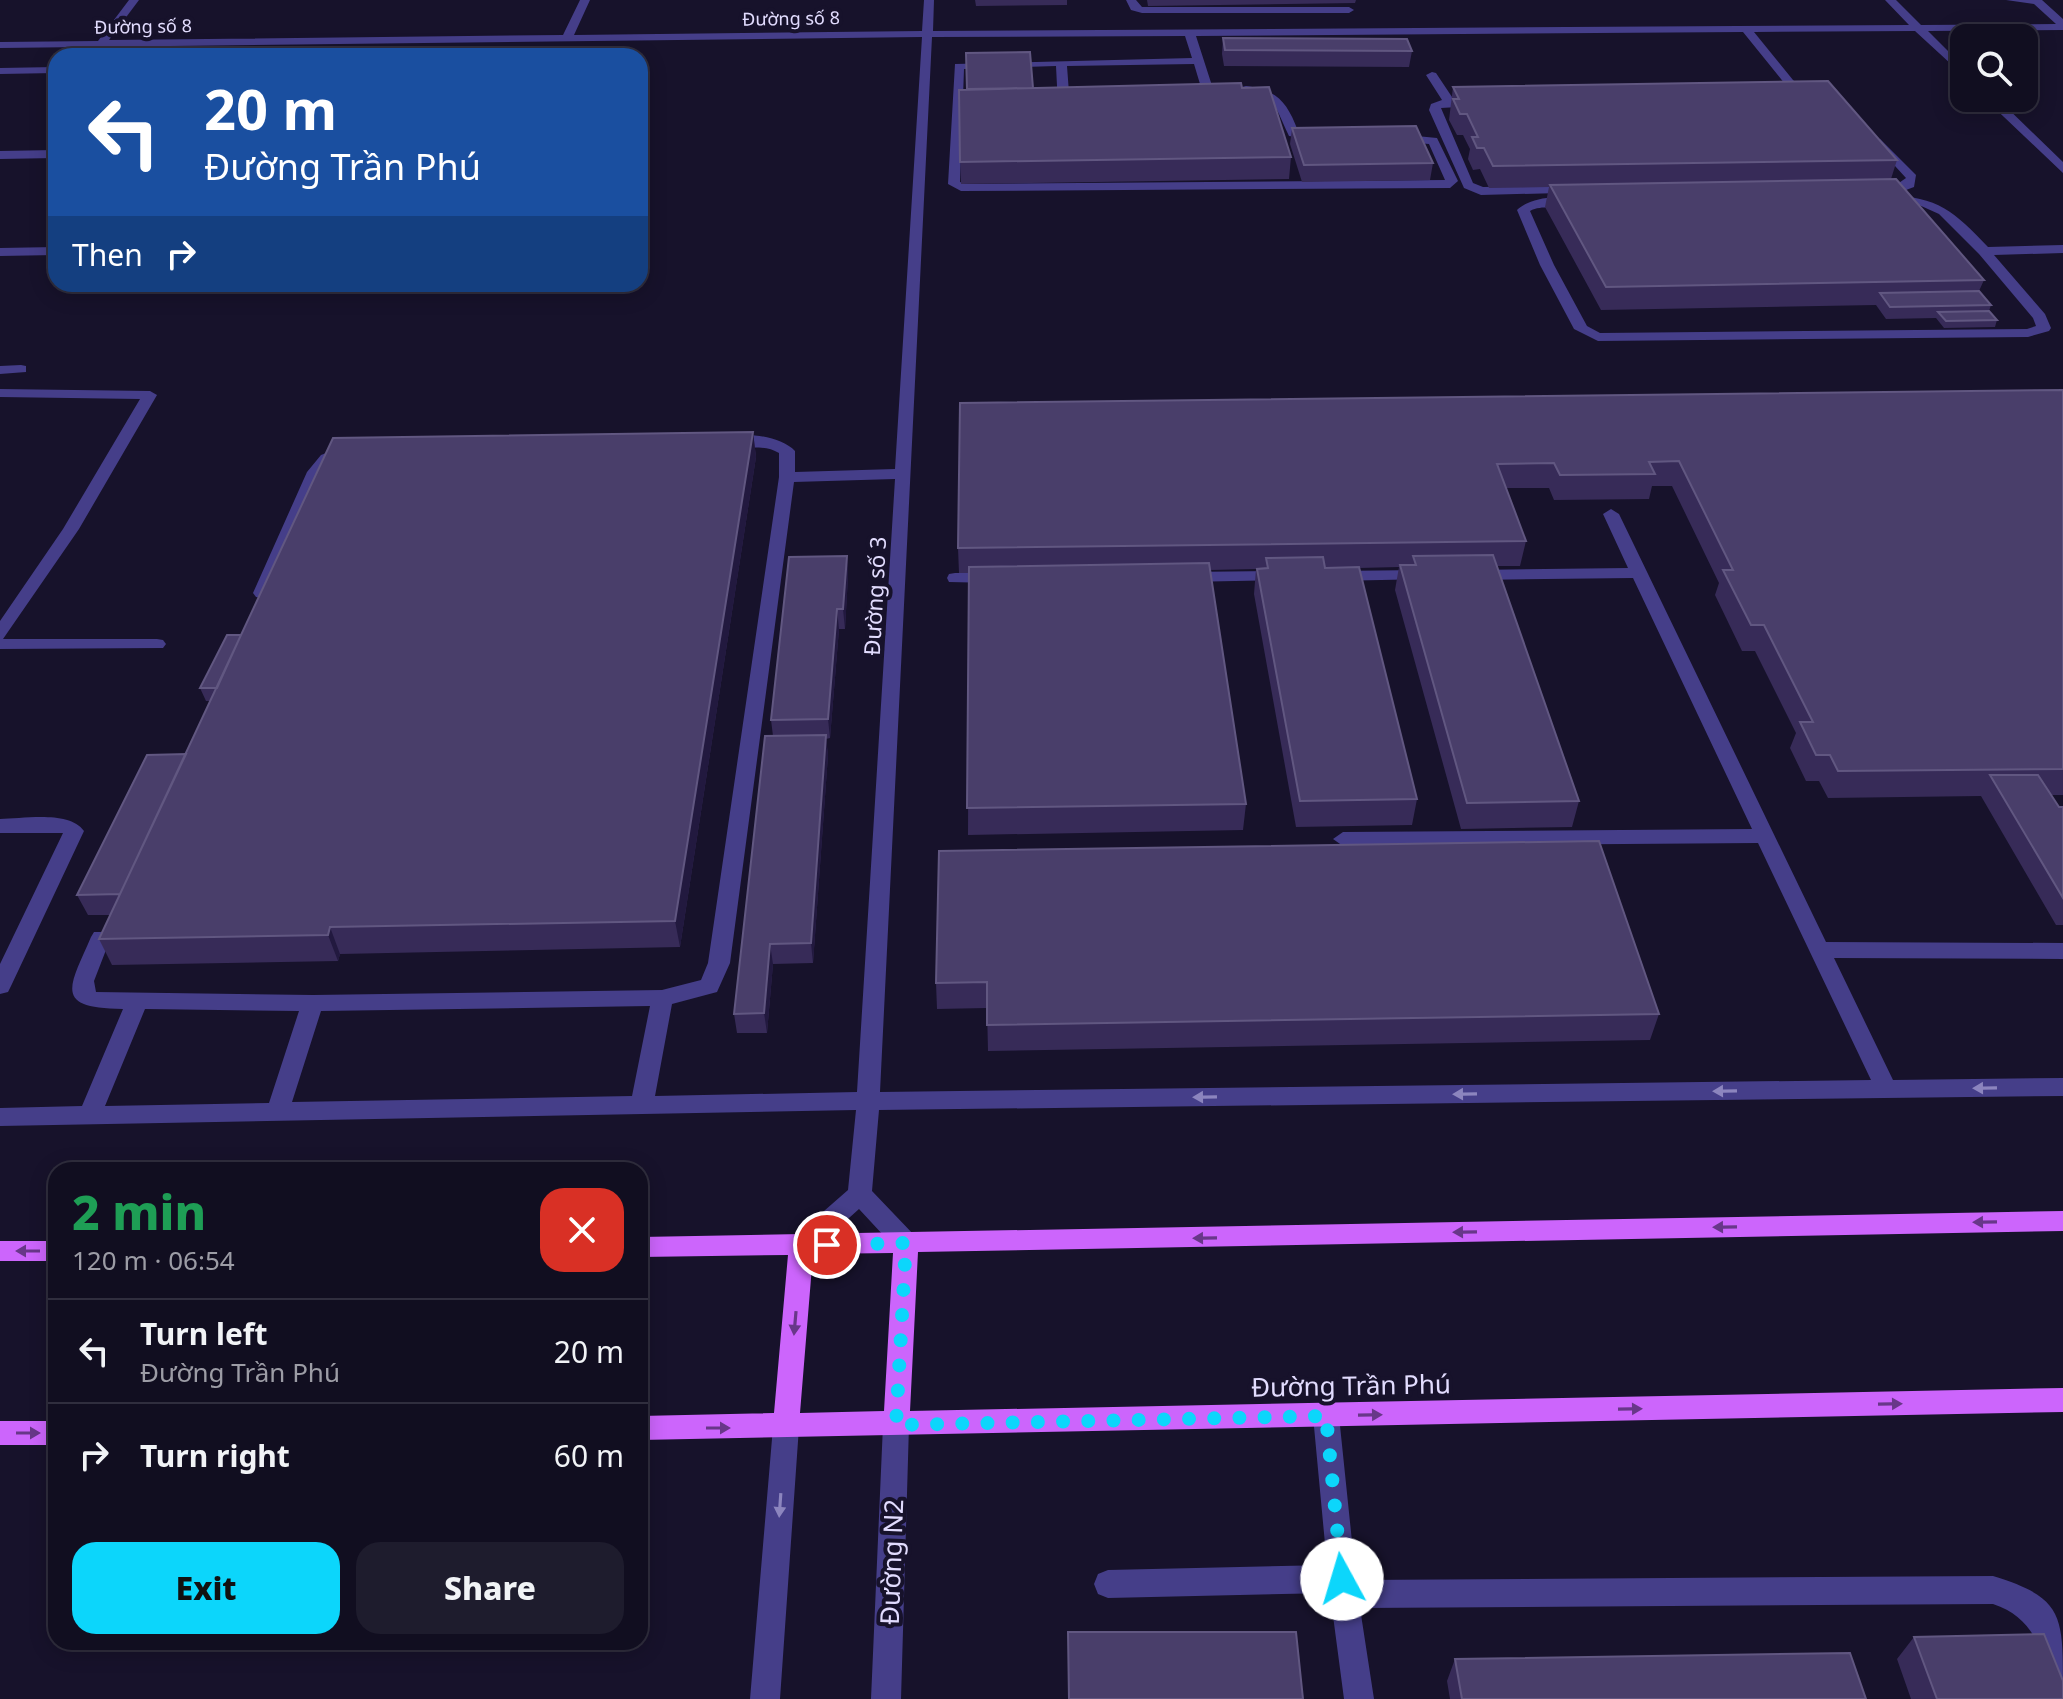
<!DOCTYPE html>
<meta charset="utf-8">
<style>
body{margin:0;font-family:"Noto Sans",sans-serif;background:#1e1c2d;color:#f1f3f6;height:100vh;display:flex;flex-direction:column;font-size:30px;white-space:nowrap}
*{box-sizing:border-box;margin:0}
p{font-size:26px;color:#9c9ca5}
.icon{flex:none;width:44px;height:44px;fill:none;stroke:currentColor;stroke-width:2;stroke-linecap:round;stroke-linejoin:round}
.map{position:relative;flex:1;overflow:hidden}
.side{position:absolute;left:48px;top:1162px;width:600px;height:488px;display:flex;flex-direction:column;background:#110e20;border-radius:24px;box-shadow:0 4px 20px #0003,0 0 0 2px #302e3e}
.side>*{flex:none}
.hud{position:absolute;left:48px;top:48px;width:600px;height:244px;border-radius:24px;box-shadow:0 4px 20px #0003,0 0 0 2px #302e3e;background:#1a4fa0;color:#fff;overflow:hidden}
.tools{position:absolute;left:1950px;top:24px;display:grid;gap:16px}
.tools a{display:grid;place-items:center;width:88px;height:88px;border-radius:16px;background:#110e20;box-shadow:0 4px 20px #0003,0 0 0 2px #302e3e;font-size:40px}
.pin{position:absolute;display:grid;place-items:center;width:68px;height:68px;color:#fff;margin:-34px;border:4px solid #fff;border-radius:50%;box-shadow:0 2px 8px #0007}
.me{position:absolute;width:88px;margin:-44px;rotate:354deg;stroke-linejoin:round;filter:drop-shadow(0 0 6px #0008)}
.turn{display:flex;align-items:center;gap:28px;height:168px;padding:0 24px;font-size:36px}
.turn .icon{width:104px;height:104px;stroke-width:2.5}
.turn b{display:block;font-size:56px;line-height:68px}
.then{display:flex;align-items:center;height:76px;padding:0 24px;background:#0003;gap:16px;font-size:30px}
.round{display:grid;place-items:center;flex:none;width:84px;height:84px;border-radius:24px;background:#1e1c2d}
.overview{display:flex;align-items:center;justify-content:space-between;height:136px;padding:0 24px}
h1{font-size:48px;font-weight:800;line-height:60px;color:#1e9e55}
.action{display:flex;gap:16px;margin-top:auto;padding:16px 24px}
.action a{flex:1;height:92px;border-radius:24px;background:#0cd6fb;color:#111;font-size:32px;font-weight:800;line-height:92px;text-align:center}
.action a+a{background:#1e1c2d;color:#f1f3f6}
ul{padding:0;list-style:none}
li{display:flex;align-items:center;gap:24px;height:104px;padding:0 24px;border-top:2px solid #302e3e}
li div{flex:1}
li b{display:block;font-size:30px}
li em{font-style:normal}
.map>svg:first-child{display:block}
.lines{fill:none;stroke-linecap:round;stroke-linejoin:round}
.minor{fill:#453e89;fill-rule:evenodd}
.major{fill:#cc65fc;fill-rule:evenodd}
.wall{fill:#372b58}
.shaded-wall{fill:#22193f}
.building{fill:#493e6a;stroke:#615781;stroke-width:2}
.oneway{fill:#8c85be}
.oneway2{fill:#683789}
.route{stroke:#0cd6fb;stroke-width:14;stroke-dasharray:0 25.2}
.labels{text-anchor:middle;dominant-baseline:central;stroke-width:8;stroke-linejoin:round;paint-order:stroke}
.far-street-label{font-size:18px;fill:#e2dcfe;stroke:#17122b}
.street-label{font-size:22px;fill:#e2dcfe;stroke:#17122b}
.near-street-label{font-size:26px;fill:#e2dcfe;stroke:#17122b}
</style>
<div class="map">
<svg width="2063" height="1699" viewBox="0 0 2063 1699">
<rect width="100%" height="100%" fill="#17122b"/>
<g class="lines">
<path class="minor" d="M129,0H139L109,40L563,35L580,0H590L574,35L922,31L924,0H934L933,31L1909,25L1885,0H1896L1921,25L2056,24L2034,4L2006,0H2042L2063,19V30L1928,31L1964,67V76L1915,31L1754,32L1793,80L1813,97V101L1809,102L1785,84L1743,32L1196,36L1215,95L1197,106L1191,103L1203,94L1194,64L1067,66L1070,106L1064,109L1058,106L1056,66L964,69L960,182L966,184L1445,180L1429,144L1392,141V135L1396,134L1437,138L1458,181L1450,188L961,191L948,184L955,64L1192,58L1185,36L932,37L880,1092L1871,1080L1758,843L1343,846L1333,839L1343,832L1752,829L1633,578L1474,580L1466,575L1474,570L1628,568L1603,514L1611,509L1619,514L1826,942L2063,943V959L1834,958L1893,1080L2063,1078V1096L879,1110L872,1191L915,1236L918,1243L915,1250L906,1253L897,1250L859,1209L810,1253L801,1256L792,1253L789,1246L792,1239L848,1190L856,1110L0,1126V1108L82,1106L123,1009C53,1008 69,988 91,937L94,932H108L111,937L94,981L96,992L313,995L662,990L701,980L708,963L779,477V453C760,441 734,454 718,442C735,429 780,435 795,451V472L895,469L922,37L0,48V42L98,41ZM895,479L857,1092L655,1096L672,1004L717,992L730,963L794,482ZM650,1006L632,1096L292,1102L321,1011ZM145,1009L299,1011L269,1103L105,1106Z
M1126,0H1136L1142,7H1349L1354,10L1349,13H1142L1131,10Z
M56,67V73L0,74V68Z
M1432,72L1436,73L1454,100H1475L1481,103L1475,106L1441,108L1473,183L1483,187L1556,186L1560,187V193L1481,195L1464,188L1429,110L1431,104L1442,100L1426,75Z
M1246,86C1277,90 1287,102 1298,131L1320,135V141L1289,136C1274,105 1278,99 1242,91V87Z
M1984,98H1997L2063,162V173Z
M1880,139L1916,175L1914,187L1898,193L1876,192V186L1896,185L1906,178L1874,143Z
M56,150V158L0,159V151Z
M1888,195C1938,197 1954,211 1988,247L2063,245V253L1994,255L2045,314L2051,328L2049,331L2028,337L1598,341L1574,329L1540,265L1517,210C1530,197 1563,193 1578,203C1565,212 1545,203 1530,211L1554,265L1587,326L1600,333L2027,329L2036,326L2033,318L1979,254L1939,214L1919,205L1884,202V196Z
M56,247V255L0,256V248Z
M21,365L26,366V372L0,374V366Z
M0,389L150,391L157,395L79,529L3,639H157L163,640L166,644L163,648L0,649V621L63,529L140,399L0,397Z
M342,447L350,452L333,461L322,473L271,593L262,598L256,597L253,593L307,472L321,455Z
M1422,570L1428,571L1430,575L1428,579L1334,581L1326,576L1334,571Z
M1282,571L1288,572L1290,576L1288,580L1186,582L1178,577L1186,572Z
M955,573H994L1002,578L994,583L949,582L947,578L949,574Z
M0,819C23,819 69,810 84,831L11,986L8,992L0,994V964L63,833H0Z
M1326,1404L1335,1407L1339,1416L1356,1580L1993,1576C2062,1597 2063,1615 2063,1682L2053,1677C2039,1644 2030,1616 1993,1604L1360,1608L1374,1699H1344L1330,1593L1108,1598L1098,1594L1094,1584L1098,1574L1108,1570L1327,1565L1313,1416L1317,1407Z
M896,1413L905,1416L909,1425L901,1699H871L883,1425L887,1416Z
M786,1415L795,1418L799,1427L780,1699H750L773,1427L777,1418Z"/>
<path class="major" d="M2063,1211V1231L918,1252L910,1411L2063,1388V1412L640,1440V1416L774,1413L788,1255L640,1257V1237ZM893,1253L884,1411L800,1413L813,1254Z
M0,1241H56V1261H0Z
M0,1421H56V1445H0Z"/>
</g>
<path class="wall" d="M975,0H1067V5L976,6Z
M1147,0H1356L1355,3L1148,6Z
M1223,38L1412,51L1409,67L1224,66L1222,54Z
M1453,87L1897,160L1891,179L1984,280L1979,291L1991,305L1989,311L1997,320L1995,327L1944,328L1936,318L1886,319L1876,305L1601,310L1545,207L1549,187L1489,188L1480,169L1473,170L1468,159L1470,149L1463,135H1457L1449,120Z
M1033,88H1242L1291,157L1289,179L961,184L959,90Z
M1292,128L1433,163L1430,180L1302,182L1290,144Z
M2063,390V795H2051L2059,807H2063V925H2056L1981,796L1828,798L1819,781H1806L1790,748L1796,733L1755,651H1742L1715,595L1719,583L1672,486H1652L1649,499L1554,500L1549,488H1506L1526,541L1520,566H1497L1579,801L1572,827L1461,829L1395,590L1399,567L1359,568L1417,799L1412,825L1296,827L1254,594L1256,569L1210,570L1246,804L1243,830L968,835L969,573H959L958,548L960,403Z
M753,432L756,457L680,947L340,954L338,961L112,965L99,939L110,915H88L77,895L186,754L210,701H206L200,688L241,635Z
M847,556L848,576L845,629H839L830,738L826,739L828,755L813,963L773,964L767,1033H737L734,1014L773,736L771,720Z
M939,851L1659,1014L1650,1040L988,1051L987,1008L937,1009L936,983Z
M1068,1632L1303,1699H1068Z
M1914,1637L2063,1699H1911L1897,1659Z
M1455,1659L1866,1699H1450L1447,1681Z"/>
<path class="shaded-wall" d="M753,432L756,457L680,947L675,921Z
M847,556L848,576L845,629L843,609Z
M837,609L839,629L830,738L828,719Z
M826,735L828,755L813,963L811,943Z
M330,927L340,954L338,961L328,935Z
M770,944L773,964L767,1033L764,1013Z"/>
<path class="building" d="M1223,38L1407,39L1412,51L1225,50Z
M1030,52L1033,88L967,89L966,53Z
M1828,81L1897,160L1493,166L1484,148H1477L1472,137H1478L1467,114H1460L1453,99H1459L1453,87Z
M1241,83L1242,88L1269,87L1291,157L960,162L959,90Z
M1416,126L1433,163L1304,165L1292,128Z
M1896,179L1984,280L1606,287L1550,185Z
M1979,291L1991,305L1890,307L1880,293Z
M1989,311L1997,320L1946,321L1938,312Z
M2063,390V769L1838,771L1830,755H1816L1800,722H1813L1764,625H1751L1723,570H1733L1679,461L1649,462L1655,474L1560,475L1554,463L1497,464L1526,541L958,548L960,403Z
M753,432L675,921L330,927L328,935L99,939L333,438Z
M1493,555L1579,801L1467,803L1400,565H1416L1413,556Z
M847,556L843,609H837L828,719L771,720L789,557Z
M1323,557L1325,568L1359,567L1417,799L1300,801L1257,569L1268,568L1266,558Z
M1209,563L1246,804L967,808L969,567Z
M227,635H241L217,688H200Z
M826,735L811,943L770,944L764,1013L734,1014L765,736Z
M186,754L120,894L77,895L147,755Z
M1990,775H2038L2059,807H2063V898Z
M1599,841L1659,1014L987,1025V982L936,983L939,851Z
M1068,1632H1296L1303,1699H1069Z
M2044,1634L2063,1681V1699H1937L1914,1637Z
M1850,1653L1866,1699H1462L1455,1659Z"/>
<defs><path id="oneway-solid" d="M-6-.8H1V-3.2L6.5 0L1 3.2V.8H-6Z" transform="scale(2)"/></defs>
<g class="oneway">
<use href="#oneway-solid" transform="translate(1985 1088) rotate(179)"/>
<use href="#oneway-solid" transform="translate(1725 1091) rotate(179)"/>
<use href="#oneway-solid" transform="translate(1465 1094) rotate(179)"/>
<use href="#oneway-solid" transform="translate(1205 1097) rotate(179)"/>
<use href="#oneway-solid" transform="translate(780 1505) rotate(94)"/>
</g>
<g class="oneway2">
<use href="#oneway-solid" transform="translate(1985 1222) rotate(179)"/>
<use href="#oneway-solid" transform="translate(1725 1227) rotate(179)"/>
<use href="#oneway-solid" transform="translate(1465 1232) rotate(179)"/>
<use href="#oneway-solid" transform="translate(1205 1238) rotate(179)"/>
<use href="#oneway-solid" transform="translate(28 1251) rotate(180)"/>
<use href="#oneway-solid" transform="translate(795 1323) rotate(95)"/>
<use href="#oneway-solid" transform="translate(1890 1404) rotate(-1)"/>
<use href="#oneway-solid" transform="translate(1630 1409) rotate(-1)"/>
<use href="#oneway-solid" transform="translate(1370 1415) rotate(-1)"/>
<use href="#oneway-solid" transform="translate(718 1428)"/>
<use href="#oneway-solid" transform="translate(28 1433)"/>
</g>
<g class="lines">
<path class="route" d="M827,1245L906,1243L896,1425L1326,1416L1342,1579"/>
</g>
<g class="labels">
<g class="far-street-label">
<text transform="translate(791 18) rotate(-1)">Đường số 8</text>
<text transform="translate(143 26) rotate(-1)">Đường số 8</text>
</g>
<g class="street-label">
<text transform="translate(874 596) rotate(-87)">Đường số 3</text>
</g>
<g class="near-street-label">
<text transform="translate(1351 1385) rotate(-1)">Đường Trần Phú</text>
<text transform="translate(891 1562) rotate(-88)">Đường N2</text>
</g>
</g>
</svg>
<div class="tools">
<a><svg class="icon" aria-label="search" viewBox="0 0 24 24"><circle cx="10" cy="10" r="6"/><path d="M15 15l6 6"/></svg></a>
</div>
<div class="pin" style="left:827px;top:1245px;background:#d93025"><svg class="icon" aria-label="arrive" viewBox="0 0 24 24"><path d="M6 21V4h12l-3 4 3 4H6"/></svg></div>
<svg class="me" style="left:1342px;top:1579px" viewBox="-20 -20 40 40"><circle r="19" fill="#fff"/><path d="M0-13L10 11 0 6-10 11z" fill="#0cd6fb"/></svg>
<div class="hud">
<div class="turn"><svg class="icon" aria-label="left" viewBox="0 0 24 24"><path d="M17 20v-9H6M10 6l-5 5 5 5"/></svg><div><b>20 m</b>Đường Trần Phú</div></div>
<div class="then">Then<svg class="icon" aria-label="right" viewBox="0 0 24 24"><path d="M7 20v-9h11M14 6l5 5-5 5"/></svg></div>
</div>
<section class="side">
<div class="overview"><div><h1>2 min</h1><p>120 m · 06:54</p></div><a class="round" style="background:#d93025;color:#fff"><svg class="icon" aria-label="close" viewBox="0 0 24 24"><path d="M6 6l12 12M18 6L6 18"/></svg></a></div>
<ul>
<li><svg class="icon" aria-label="left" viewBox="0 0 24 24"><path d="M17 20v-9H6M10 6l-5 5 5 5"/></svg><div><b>Turn left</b><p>Đường Trần Phú</p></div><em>20 m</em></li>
<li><svg class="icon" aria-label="right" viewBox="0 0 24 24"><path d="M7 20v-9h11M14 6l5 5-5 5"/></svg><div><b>Turn right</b></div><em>60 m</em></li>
</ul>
<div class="action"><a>Exit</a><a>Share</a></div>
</section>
</div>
